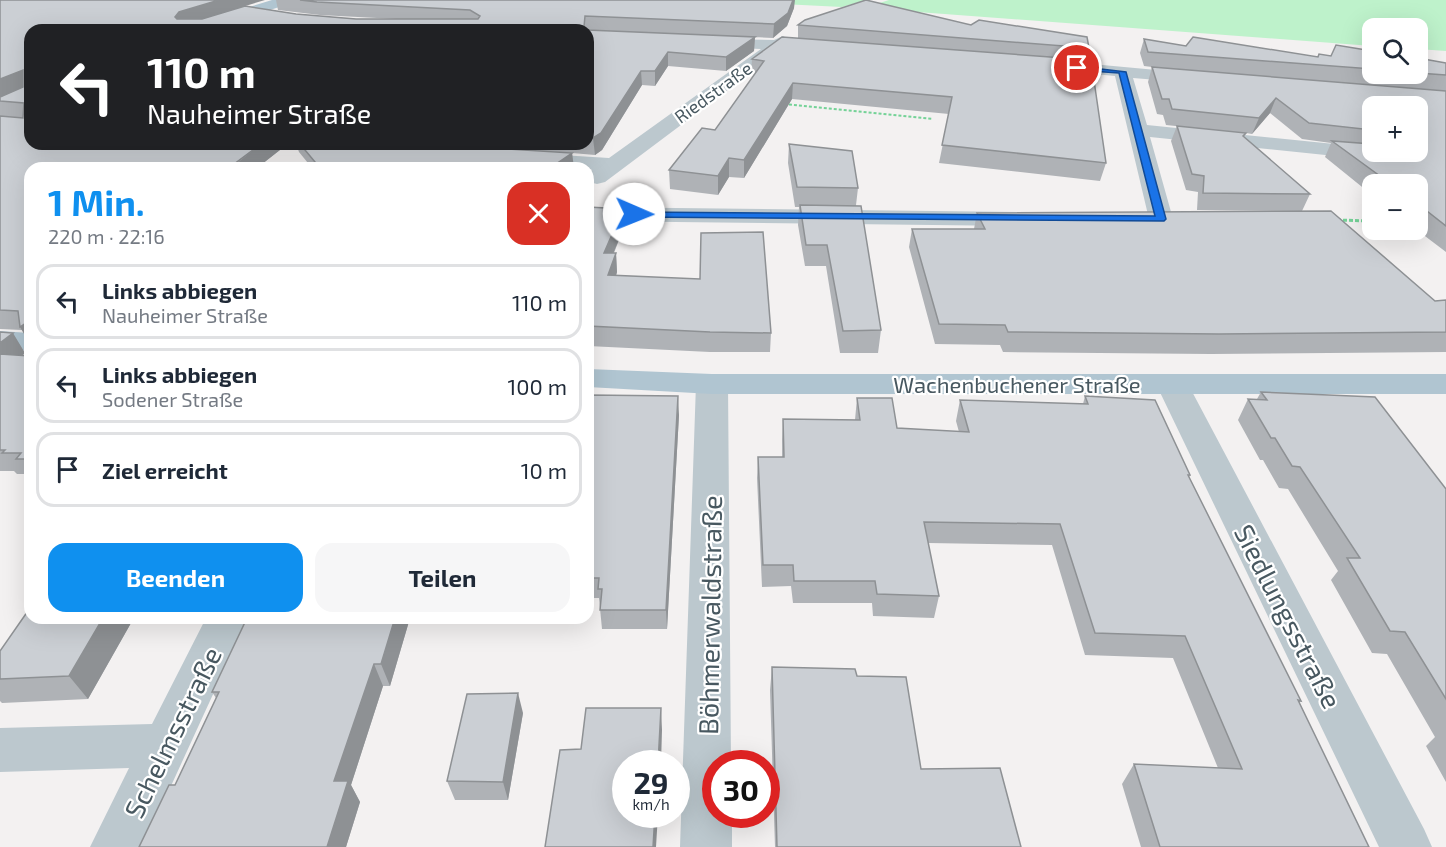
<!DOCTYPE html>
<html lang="de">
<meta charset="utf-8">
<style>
body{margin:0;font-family:"Exo 2",sans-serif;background:#f6f6f7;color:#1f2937;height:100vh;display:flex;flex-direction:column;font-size:22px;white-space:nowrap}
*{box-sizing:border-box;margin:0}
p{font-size:20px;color:#747a83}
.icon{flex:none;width:33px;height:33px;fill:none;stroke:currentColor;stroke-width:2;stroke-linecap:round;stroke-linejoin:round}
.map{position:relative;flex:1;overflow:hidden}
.sheet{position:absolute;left:24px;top:162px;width:570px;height:462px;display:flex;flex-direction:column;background:#fff;border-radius:18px;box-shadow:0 6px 24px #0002}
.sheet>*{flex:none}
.top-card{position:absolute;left:24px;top:24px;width:570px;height:126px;border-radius:18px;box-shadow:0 6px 24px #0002;background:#202124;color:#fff;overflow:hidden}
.buttons{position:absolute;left:1362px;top:18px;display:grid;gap:12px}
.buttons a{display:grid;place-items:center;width:66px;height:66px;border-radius:12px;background:#fff;box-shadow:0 6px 24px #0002;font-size:30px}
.speed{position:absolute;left:612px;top:750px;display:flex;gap:12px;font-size:30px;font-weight:700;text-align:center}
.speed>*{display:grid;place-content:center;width:78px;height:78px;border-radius:50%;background:#fff;box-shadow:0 6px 24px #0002;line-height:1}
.speed small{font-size:15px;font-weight:400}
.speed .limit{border:9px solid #d22;background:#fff;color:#111}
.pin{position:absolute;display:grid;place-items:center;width:51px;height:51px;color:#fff;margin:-26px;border:3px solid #fff;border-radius:50%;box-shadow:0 2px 6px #0007}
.me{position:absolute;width:66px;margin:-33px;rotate:91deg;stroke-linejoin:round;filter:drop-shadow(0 0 4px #0008)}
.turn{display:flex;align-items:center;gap:21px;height:126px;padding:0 24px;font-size:27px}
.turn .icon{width:78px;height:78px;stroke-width:2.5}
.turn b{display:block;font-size:42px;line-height:51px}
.round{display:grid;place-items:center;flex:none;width:63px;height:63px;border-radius:18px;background:#f6f6f7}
.head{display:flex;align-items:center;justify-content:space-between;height:102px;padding:0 24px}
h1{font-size:36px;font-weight:700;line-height:45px;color:#0f90ef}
.cta{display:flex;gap:12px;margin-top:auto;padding:12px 24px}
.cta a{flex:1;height:69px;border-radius:18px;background:#0f90ef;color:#fff;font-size:24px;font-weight:700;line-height:69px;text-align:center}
.cta a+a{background:#f6f6f7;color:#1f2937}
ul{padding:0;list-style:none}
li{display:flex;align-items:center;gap:18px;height:75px;margin:0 12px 9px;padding:0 12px;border:3px solid #e0e1e3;border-radius:18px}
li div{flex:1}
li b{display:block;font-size:22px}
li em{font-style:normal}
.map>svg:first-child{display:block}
.green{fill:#bef2cb}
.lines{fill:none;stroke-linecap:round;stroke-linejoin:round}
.path-far1{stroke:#74d297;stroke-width:2;stroke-dasharray:3 2;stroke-linecap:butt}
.path{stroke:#74d297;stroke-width:3;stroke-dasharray:4 2;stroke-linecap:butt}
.minor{fill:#bcc8ce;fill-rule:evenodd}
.major{fill:#b0c5d1;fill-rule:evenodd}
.wall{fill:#afb2b6;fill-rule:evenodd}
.shaded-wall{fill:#8e9194}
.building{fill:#cbcfd4;stroke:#8e9194;stroke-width:1.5}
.route{fill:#1a73e8;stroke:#114b97;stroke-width:1.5}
.labels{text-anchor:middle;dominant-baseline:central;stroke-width:4.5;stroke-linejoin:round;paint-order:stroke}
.far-street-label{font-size:18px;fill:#485860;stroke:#fff}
.street-label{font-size:22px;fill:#485860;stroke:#fff}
.near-street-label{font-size:27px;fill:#485860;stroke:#fff}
</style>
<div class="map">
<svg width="1446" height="847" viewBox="0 0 1446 847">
<rect width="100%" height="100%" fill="#f3f1f1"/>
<path class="green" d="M705,0H866L842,7Z
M889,0H1446V51L1418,49V28H1372V46L864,8Z"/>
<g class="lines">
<path class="path-far1" d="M784,104L933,119"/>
<path class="path" d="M1337,220L1372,221"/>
<path class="minor" d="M783,36L791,41L823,44L825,47L817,52L781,50L605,182L597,184L589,182L588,174L592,170L588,168L528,165L520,164L517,159L520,154L528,153L609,158L761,49L710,47L702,42L704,39L774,40Z
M1048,60L1200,74L1203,78L1200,82L1194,83L1133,78L1147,125L1364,147L1371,149L1375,153L1371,157L1364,159L1150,137L1173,219L1169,224L1161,226L1153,224L1149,219L1115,76L1042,69L1039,65L1042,61Z
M588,207L1021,212L1029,214L1033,219L1029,224L1021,226L588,221Z
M712,374L723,377L728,384L731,764H716V814H732V847H680L696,384L701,377Z
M1172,374L1183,377L1188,384L1424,829L1432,847H1379L1156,384L1161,377Z
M206,618H248L143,847H90L129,768L0,772V728L152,724Z"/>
<path class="major" d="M272,0H294L292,3L206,30H182L184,27Z
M0,331L30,333V351L0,349Z
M588,369L712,374H1446V394H712L588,387Z"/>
</g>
<path class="wall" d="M0,0L245,6L296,14L356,19H396L320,15L278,10L276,0H793L794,8L787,26L773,38L586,29L755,37L754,51L726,71L668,66L655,86L642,85L602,150L595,155L572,153L574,168H312L299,152L296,144H588V30L30,144H285V146L257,168H30V344L22,330L0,329Z
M798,25H971L1089,48L1086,60L1106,163L1100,181L939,163L949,114L792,99L744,178L729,177L718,195L670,189L669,170L715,130L754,75H751L752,59L798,38Z
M1144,39L1186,46L1318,57L1372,51V74H1418V58L1446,63V91L1222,73L1446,91V252L1417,230L1418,184H1372V195L1325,157L1331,143L1302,139L1270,113L1252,134L1246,133L1244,137L1310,194L1302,211L1197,210L1198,192L1186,190L1171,141L1177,126L1223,131L1166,125L1163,115L1157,114L1148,82L1152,67L1144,66L1140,53ZM1372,106L1418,152H1372Z
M789,144L858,188L856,205L881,330L878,353H840L826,266H805L798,225L799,207H795L788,163Z
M588,207L623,209L624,227L614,253H616L617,272L616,276L771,333L770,352H710L588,346Z
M977,213L1435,301L1446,300V352L1211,354L1003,352L1000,345L935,344L909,247L912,229H974Z
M0,332L25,353L22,356H30V480L26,474H17L14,471H0Z
M1261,392L1446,489V782L1426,746L1435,737L1387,654L1372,653L1331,580L1338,571L1288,489L1279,488L1263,460H1260L1238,420L1248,399H1257Z
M588,395L679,415L667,629H602L599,598H588Z
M1085,396L1190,475L1189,477L1301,701L1299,703L1369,847H1141L1122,784L1134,764L1218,768L1173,658L1085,655L1052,545L928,543L939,596L934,618L873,616L872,603H793L791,586L762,587L757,478L758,457H782V440L783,419L855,420L857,398L897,428L959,432L956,421L960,400L1083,404Z
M247,618H410L390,686H383L351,785L360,802L346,847H139L175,785L216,698L212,692Z
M131,623L88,699L2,703L0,701V651Z
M772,667L857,676L921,769L1021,847H775L770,690Z
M523,713L508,800H455L447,781Z"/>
<path class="shaded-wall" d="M219,0H265L183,25L175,17L179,12Z
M793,0H795L794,8L787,26L773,38L774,24Z
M755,37L754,51L726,71V57Z
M668,52V66L655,86V71Z
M23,70L30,84L0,98V79Z
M641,71L642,85L602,150L595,155L593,138Z
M793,83L792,99L744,178V160Z
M1276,98L1270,113L1252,134L1259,118Z
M261,144H285V146L257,168H231Z
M572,153L574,168H550Z
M729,158V177L718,195V176Z
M623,209L624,227L606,271L604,253Z
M616,253L617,272L610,294L608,275Z
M30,320V344L20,327Z
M13,333L25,353L0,373V343Z
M678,396L679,415L667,629L666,610Z
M103,618H127L131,623L88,699L69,676Z
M395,618H410L390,686L381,664Z
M374,664L383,686L351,785L360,802L346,847H327L334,781Z
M518,693L523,713L508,800L503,782Z
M661,708L662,730L661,764H658Z
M655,814H658L656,847H653Z"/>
<path class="building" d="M0,0H219L179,12L175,17L177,19H202L245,6L296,14L356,19H478L480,16L470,10L317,2L300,0H793L788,13L774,24L585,16L584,27L587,30L755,37L726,57L668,52L655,71H641L601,133L593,138H588V30H30V144H261L230,167L173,164L168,168H30V320L20,327L18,311L0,310V116L23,118L24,103L0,101V97L23,87V70L0,79Z
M866,0L971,25L979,20L1087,37L1089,48L798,25L805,20Z
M782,37L1091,60L1106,163L942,145L952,97L793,83L744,160L729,158L718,176L669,170L702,128L715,130L764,61L752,59Z
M1193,37L1318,57L1319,54L1331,56L1336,45L1372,51V69L1148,52L1144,39L1186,46Z
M1418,58L1446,63V75L1418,73Z
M1152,67L1446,91V226L1418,204V184H1391L1332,141L1372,144V152H1418V106H1372V130L1309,123L1276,98L1259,118L1172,109L1169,99H1162Z
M1177,126L1246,133L1243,136L1310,194L1203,193L1204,176L1192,174Z
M300,144H424L572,153L550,168H320Z
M789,144L852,151L858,188L797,187Z
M800,205L861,206L881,330L843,331L827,245H806Z
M588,207L623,209L604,253H616L608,275L700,279L701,233L763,232L771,333L710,332L588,326Z
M1331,211L1435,301L1446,300V332L1219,334L1008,332L1005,325L939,324L912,229H985L977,213Z
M0,332L13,333L0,343Z
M0,354L30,356V459H16L21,453H2L5,450H0Z
M1261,392L1375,397L1446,489V699L1405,632L1390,631L1347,558H1360L1300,467L1292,466L1275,438H1271L1248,399L1267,400Z
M588,395L678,396L666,610H600L602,589H598L599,578H588Z
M1085,396L1155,400L1190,475H1188L1301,701L1298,700L1369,847H1160L1134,764L1242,769L1185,636L1095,633L1060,524L924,522L939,596L877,594L875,581H794L793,565H763L758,457H784L783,419L860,420L857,398H892L897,428L969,432L960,400L1088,404Z
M30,608V618H103L69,676L0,679V651Z
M247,618H395L381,664H374L334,781H348L327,847H139L169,785H175L219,692H212Z
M772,667L855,669L857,676L906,677L921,769L1000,768L1021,847H777Z
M518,693L503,782L447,781L467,694Z
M586,708H661L658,764H626V814H655L653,847H545L560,750L581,749Z"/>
<path class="route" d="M1075,66L1126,72L1166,219L1164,221L634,217L629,214L634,212L1155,216L1119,73L1077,70Z"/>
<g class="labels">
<g class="far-street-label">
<text transform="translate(713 92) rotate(-36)">Riedstraße</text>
</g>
<g class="street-label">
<text x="1017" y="384">Wachenbuchener Straße</text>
</g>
<g class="near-street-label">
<text transform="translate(709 615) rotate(-89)">Böhmerwaldstraße</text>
<text transform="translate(1289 616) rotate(63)">Siedlungsstraße</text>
<text transform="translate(172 732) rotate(-64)">Schelmsstraße</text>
</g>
</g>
</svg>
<div class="buttons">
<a><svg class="icon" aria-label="search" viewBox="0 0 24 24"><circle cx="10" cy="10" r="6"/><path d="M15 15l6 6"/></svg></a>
<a>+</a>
<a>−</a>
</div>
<div class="speed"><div>29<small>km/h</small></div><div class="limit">30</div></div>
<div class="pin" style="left:1077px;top:68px;background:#d93025"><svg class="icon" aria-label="arrive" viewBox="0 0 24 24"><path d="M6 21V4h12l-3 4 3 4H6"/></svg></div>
<svg class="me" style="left:634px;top:214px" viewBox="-20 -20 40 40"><circle r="19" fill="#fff"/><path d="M0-13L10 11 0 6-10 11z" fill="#1a73e8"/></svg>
<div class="top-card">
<div class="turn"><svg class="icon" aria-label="left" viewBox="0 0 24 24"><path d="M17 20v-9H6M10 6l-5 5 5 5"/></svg><div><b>110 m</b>Nauheimer Straße</div></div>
</div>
<section class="sheet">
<div class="head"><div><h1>1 Min.</h1><p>220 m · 22:16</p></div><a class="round" style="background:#d93025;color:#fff"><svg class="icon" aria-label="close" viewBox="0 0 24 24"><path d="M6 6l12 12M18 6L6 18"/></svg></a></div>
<ul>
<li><svg class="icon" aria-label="left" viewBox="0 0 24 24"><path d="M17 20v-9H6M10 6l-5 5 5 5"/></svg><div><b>Links abbiegen</b><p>Nauheimer Straße</p></div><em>110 m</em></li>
<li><svg class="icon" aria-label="left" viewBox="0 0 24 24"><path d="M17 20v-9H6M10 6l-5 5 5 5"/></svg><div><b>Links abbiegen</b><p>Sodener Straße</p></div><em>100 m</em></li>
<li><svg class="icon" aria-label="arrive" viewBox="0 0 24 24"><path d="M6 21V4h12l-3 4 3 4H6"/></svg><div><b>Ziel erreicht</b></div><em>10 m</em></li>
</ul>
<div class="cta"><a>Beenden</a><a>Teilen</a></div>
</section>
</div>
